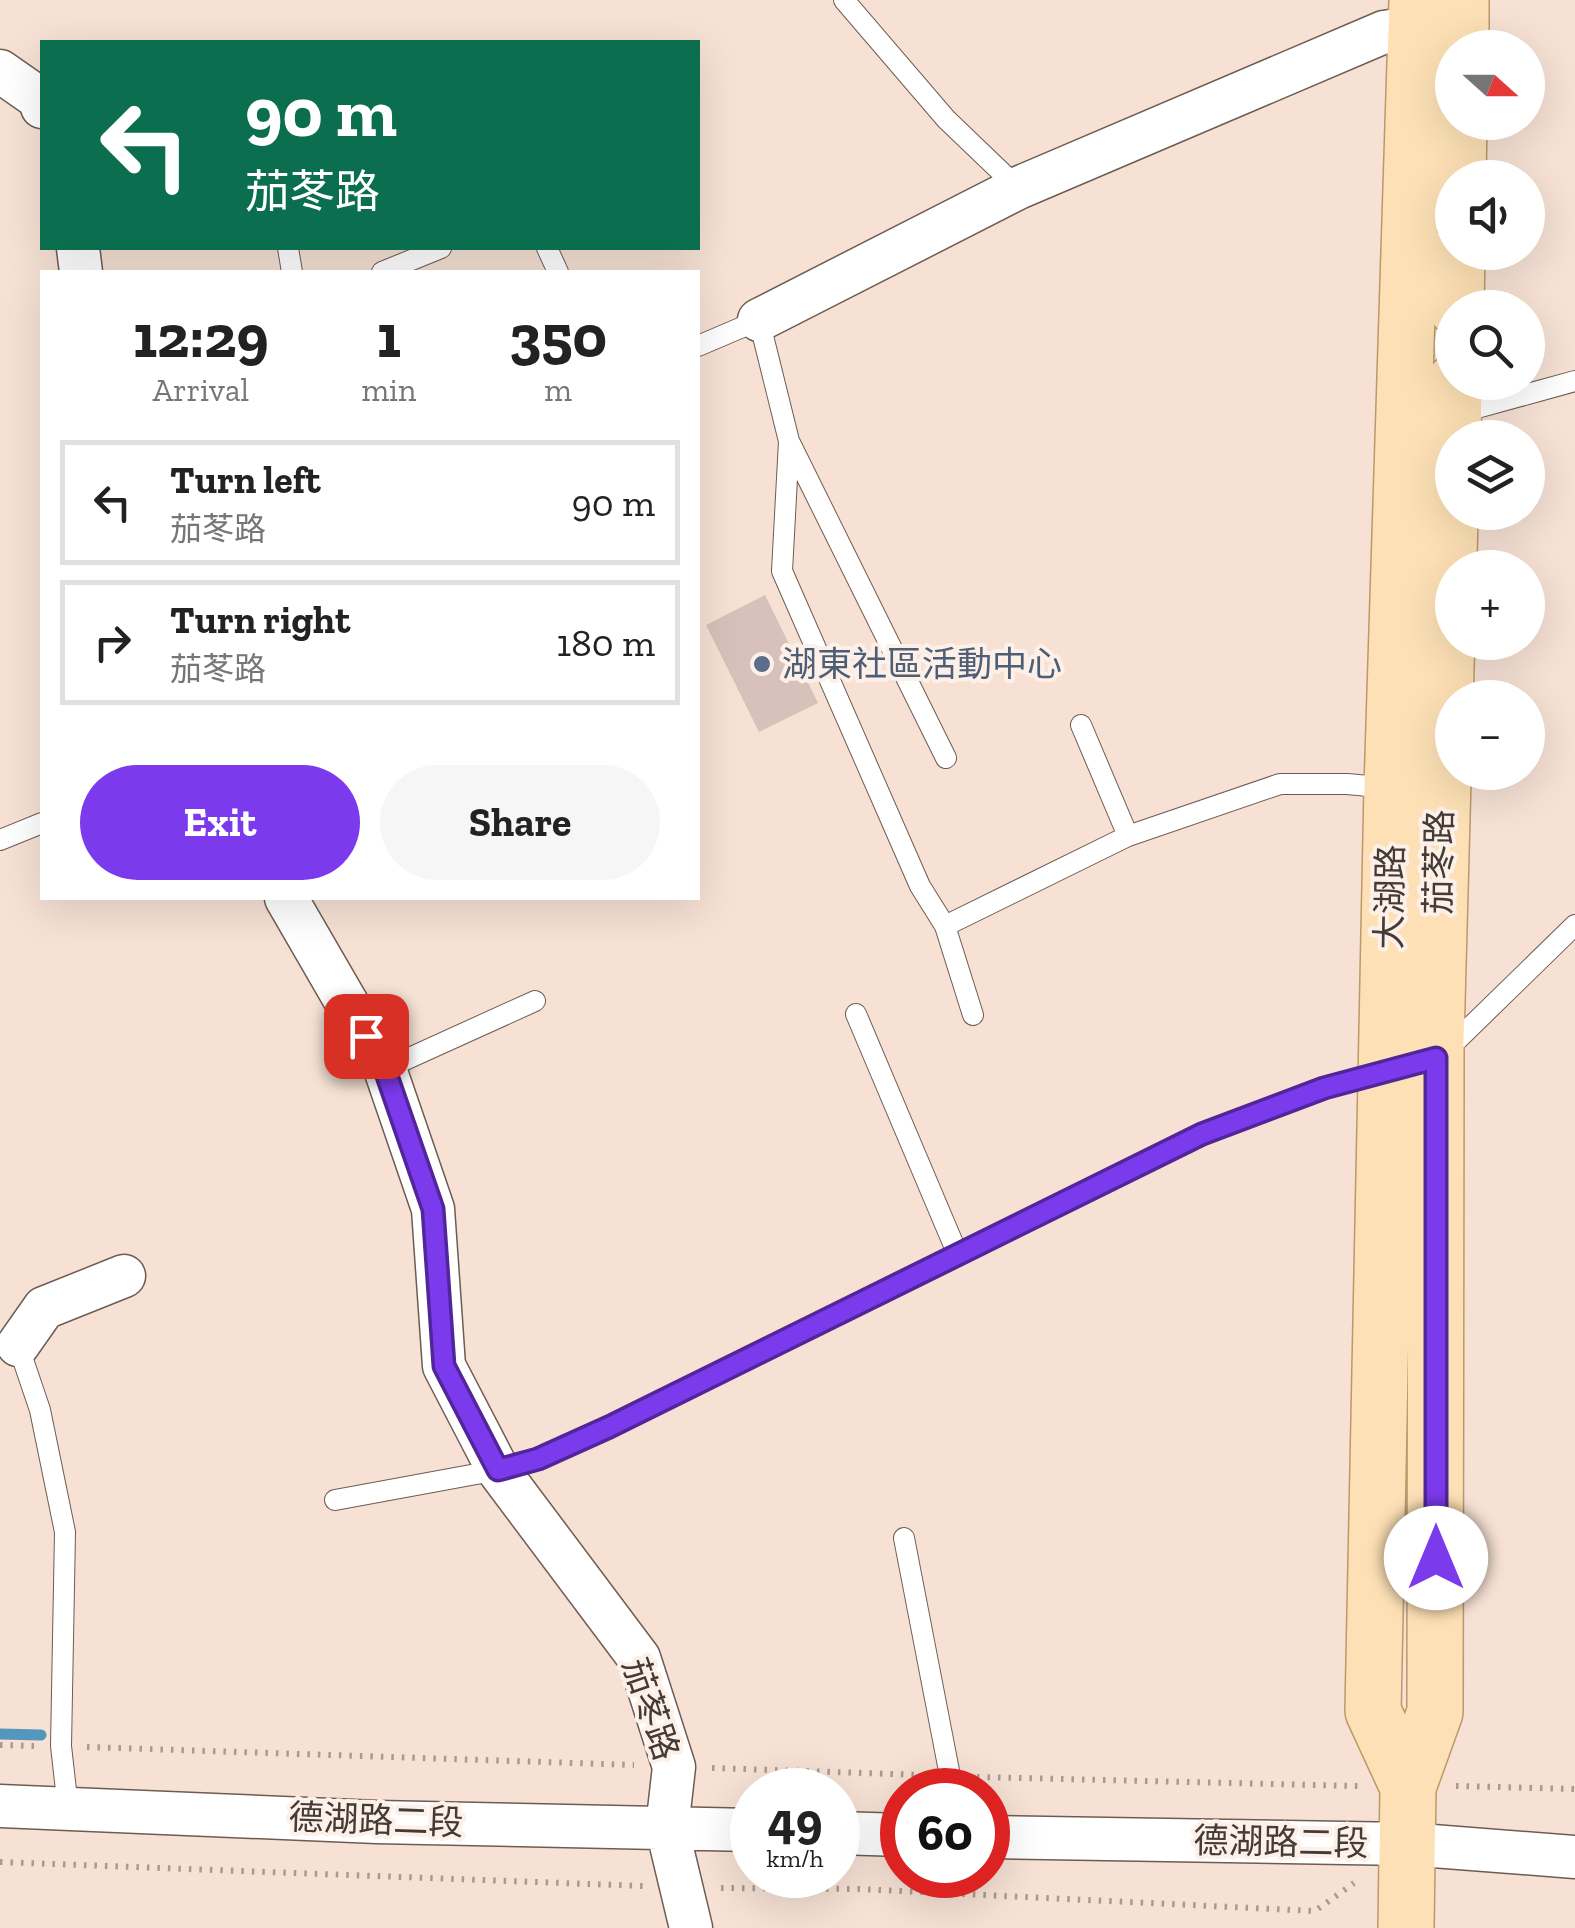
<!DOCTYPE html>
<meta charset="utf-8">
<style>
body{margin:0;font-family:"Zilla Slab","Noto Sans TC",serif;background:#f6f6f6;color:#222;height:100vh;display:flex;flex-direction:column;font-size:38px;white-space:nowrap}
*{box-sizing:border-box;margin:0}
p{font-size:32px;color:#767676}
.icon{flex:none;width:55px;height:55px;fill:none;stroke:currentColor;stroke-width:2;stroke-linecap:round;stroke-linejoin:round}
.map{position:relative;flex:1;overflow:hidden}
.side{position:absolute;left:40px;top:270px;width:660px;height:630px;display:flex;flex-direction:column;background:#fff;border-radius:0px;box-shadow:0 10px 40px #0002}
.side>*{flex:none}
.guide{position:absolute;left:40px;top:40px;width:660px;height:210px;border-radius:0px;box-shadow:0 10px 40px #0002;background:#0b6e4f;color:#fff;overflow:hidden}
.needle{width:65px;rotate:111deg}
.tools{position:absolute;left:1435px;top:30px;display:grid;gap:20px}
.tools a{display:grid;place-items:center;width:110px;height:110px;border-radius:50%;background:#fff;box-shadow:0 10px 40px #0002;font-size:50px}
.speed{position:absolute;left:730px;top:1768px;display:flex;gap:20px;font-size:50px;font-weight:700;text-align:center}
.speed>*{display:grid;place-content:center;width:130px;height:130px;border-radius:50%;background:#fff;box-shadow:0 10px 40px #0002;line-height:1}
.speed small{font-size:25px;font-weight:400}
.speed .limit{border:15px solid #d22;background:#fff;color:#111}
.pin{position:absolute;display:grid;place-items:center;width:85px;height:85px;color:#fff;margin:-42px;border-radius:20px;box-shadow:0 5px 15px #0006}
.me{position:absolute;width:110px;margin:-55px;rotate:0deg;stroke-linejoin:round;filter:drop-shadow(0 0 8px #0008)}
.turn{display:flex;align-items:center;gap:35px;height:210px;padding:0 40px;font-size:45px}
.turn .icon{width:130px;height:130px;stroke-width:2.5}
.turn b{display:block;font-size:70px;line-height:85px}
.eta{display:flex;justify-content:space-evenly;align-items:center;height:170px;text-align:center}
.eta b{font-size:60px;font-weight:700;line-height:70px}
.action{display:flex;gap:20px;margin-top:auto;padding:20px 40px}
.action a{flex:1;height:115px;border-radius:60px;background:#7c3aed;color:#fff;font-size:40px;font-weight:700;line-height:115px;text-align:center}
.action a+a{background:#f6f6f6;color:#222}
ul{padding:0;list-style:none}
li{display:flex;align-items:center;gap:30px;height:125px;margin:0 20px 15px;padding:0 20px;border:5px solid #e0e0e0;border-radius:0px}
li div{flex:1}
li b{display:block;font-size:38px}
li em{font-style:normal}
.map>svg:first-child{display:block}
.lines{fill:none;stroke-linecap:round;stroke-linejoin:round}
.stream{stroke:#5497bd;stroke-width:11}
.building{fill:#d9c1bb}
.lane-casing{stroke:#6e5c52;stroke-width:22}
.street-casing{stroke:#6e5c52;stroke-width:45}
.primary-casing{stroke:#bb9969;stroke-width:58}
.path{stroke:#a99990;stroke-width:6;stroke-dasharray:2.5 8;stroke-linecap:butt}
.lane{stroke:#fff;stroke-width:20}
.street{stroke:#fff;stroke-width:42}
.primary{stroke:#fde0b5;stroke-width:55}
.route-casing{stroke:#51269a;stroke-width:25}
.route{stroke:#7c3aed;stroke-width:18}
.service-dot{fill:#5c6f8a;stroke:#fdf0e8;stroke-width:4}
.labels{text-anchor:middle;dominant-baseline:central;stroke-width:8;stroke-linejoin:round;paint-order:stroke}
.service-label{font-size:35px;fill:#4e5e75;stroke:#fdf0e8;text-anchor:start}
.street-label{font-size:35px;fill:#433b36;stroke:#fdf0e8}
</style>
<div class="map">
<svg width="1575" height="1928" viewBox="0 0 1575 1928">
<rect width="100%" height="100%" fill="#f6e1d4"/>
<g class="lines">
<path class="stream" d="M0,1734L41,1735"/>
</g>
<path class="building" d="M765,595L818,703L759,732L706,625Z"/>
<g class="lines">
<g class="lane-casing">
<path id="lane" d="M844,0L946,119L1018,188
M288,248L292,272
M547,248L558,272
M382,272L441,248
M698,346L759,320L789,441L782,571L920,886L945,926L1128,836L1280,784H1347L1391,788
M1455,414L1575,381
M790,443L946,758
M1081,725L1128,836
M0,840L42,823
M945,926L973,1015
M856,1014L958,1255
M1438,1040L1458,1039L1575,925
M385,1069L535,1001
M12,1345H18L40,1410L65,1532L61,1746L68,1808
M335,1500L498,1470L538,1459L609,1427L1202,1134L1324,1088L1383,1072
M904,1538L950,1776V1790"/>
</g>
<g class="street-casing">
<path id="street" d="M0,71L40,99L42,107
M78,248L81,272
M759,320L1018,188L1384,32L1444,23
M286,898L385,1069L433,1209L444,1366L498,1470L639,1658L674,1767L667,1828L691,1928
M18,1345L44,1308L124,1276
M0,1806L377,1822L752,1830
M838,1833L902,1835
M988,1837L1407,1844L1575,1857"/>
</g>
<g class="primary-casing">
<path id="primary" d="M1461,48V0
M1458,178L1459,122
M1456,308L1457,252
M1453,438L1454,382
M1408,1787L1373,1711L1392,788L1417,0
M1406,1928L1408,1787L1435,1712L1436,1040L1452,444"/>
</g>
<path class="path" d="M0,1745L35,1746
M87,1747L634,1765
M712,1768L924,1775
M977,1777L1359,1786
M1456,1786L1575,1789
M0,1862L643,1886
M721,1888L859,1889L1315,1911L1354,1883"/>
<use href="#lane" class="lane"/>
<use href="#street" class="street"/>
<use href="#primary" class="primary"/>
</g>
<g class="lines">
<g class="route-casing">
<path id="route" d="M366,1036L385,1070L433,1209L444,1366L498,1470L538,1459L609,1427L1202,1134L1324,1088L1436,1058V1558"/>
</g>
<use href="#route" class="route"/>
</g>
<circle class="service-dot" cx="762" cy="664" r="10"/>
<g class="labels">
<g class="service-label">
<text x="782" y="664">湖東社區活動中心</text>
</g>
<g class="street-label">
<text transform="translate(1439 862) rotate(-89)">茄苳路</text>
<text transform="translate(1390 897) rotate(-89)">大湖路</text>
<text transform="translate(651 1709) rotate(71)">茄苳路</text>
<text transform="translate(376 1820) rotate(2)">德湖路二段</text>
<text transform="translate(1281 1842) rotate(1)">德湖路二段</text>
</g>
</g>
</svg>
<div class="tools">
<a><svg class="needle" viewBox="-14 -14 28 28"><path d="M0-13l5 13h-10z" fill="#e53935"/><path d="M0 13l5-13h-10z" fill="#767676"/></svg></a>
<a><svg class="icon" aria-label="sound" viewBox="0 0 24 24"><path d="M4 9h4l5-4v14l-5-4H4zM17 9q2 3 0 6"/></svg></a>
<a><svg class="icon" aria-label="search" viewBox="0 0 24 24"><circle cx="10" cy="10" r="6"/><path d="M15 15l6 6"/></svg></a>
<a><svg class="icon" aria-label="layers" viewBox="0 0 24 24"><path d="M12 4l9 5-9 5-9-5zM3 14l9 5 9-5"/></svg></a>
<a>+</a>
<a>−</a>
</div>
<div class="speed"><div>49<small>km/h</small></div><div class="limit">60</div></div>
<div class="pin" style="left:366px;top:1036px;background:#d93025"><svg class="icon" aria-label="arrive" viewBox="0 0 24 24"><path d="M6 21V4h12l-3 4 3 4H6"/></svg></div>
<svg class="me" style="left:1436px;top:1558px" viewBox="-20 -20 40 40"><circle r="19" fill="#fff"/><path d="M0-13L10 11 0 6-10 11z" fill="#7c3aed"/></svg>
<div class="guide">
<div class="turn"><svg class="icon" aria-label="left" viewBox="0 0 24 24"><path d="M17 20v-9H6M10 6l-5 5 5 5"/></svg><div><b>90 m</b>茄苳路</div></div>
</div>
<section class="side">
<div class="eta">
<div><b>12:29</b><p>Arrival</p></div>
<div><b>1</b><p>min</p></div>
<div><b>350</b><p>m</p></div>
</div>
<ul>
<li><svg class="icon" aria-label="left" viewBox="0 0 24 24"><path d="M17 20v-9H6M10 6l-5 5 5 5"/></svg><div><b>Turn left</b><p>茄苳路</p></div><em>90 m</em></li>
<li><svg class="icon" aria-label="right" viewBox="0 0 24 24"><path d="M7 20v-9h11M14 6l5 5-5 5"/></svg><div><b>Turn right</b><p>茄苳路</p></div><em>180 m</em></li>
</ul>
<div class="action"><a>Exit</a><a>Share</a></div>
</section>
</div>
